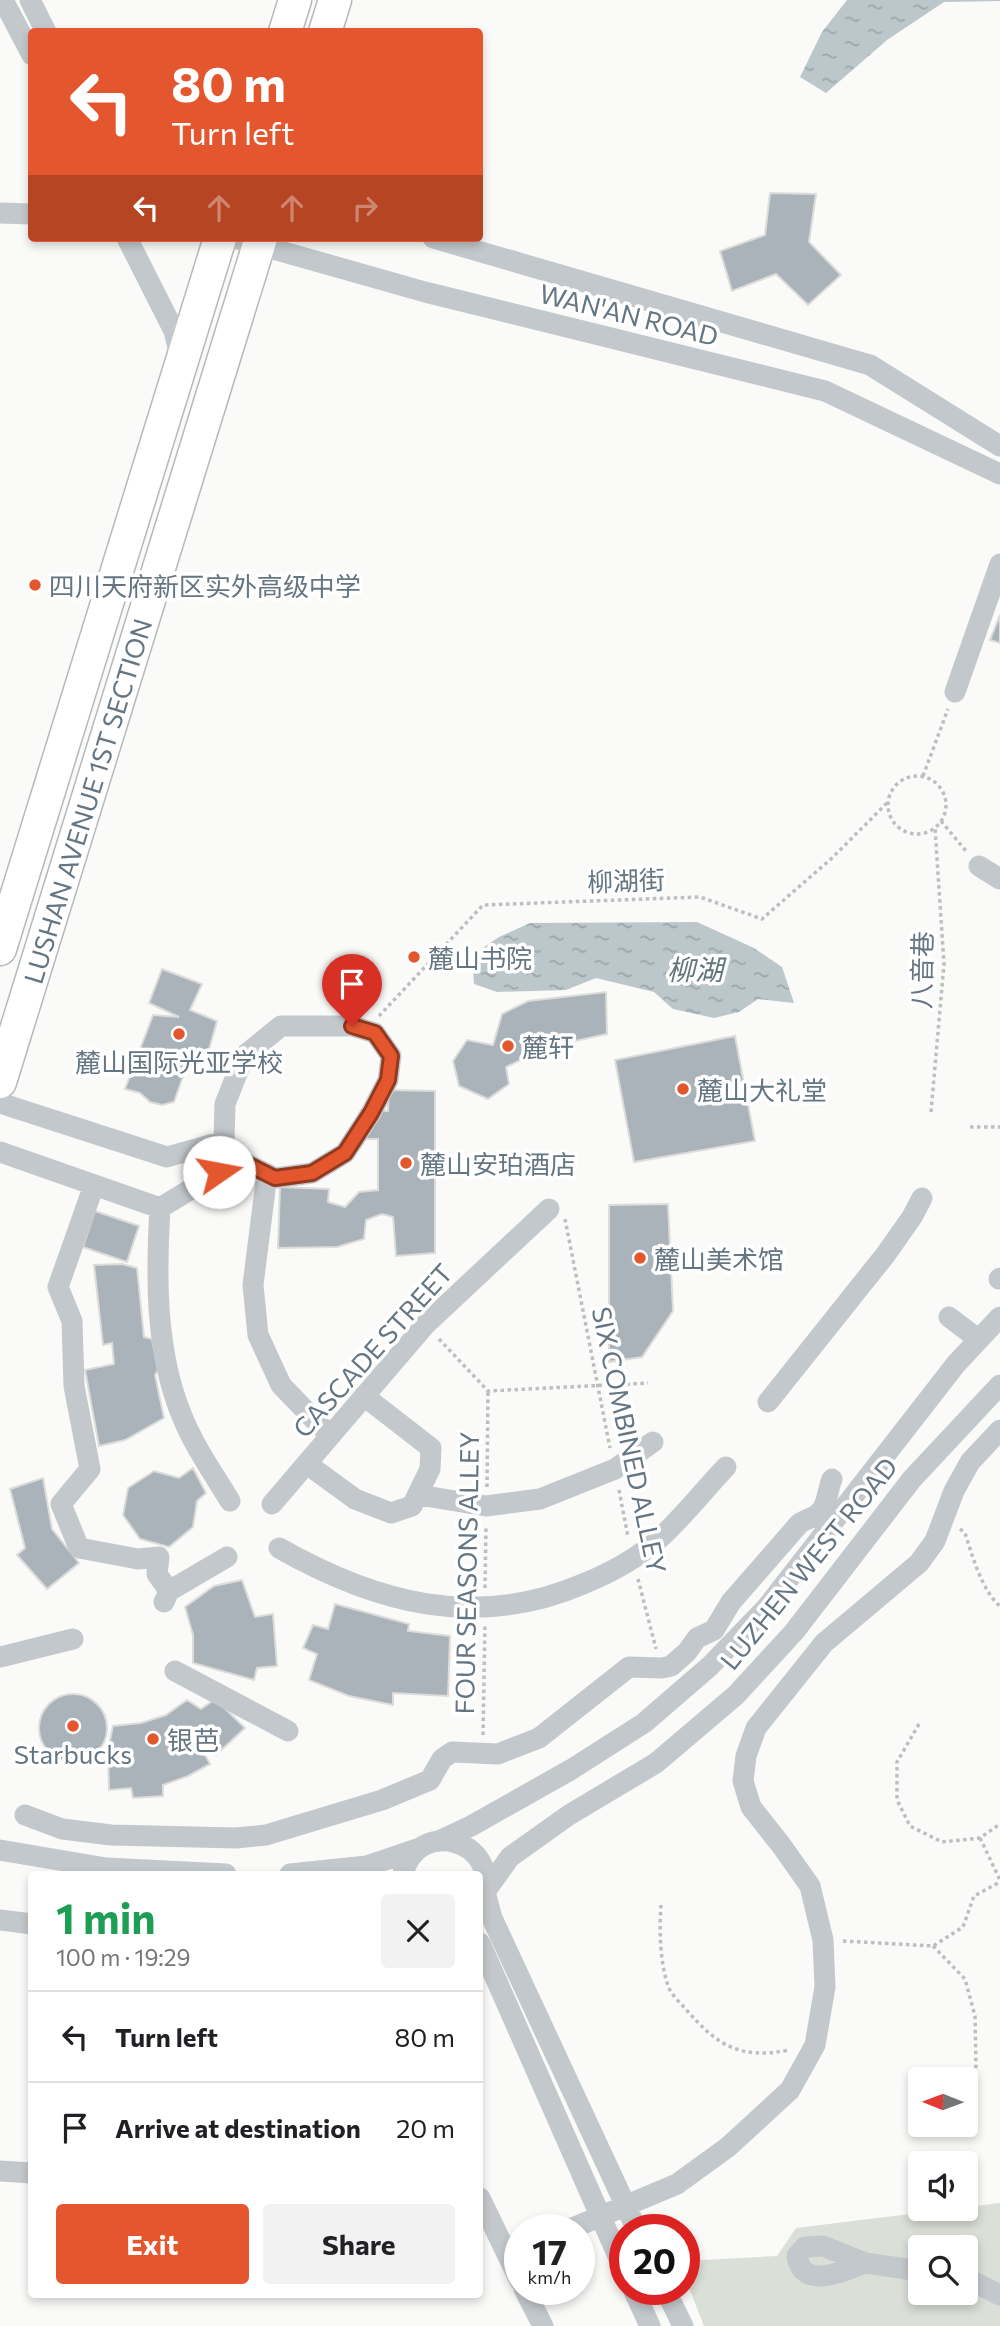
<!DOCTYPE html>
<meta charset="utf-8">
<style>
body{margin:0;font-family:Commissioner,"Noto Sans SC",sans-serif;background:#f2f2f2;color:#202124;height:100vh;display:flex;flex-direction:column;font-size:26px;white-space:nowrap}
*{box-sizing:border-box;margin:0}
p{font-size:23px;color:#757577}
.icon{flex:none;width:38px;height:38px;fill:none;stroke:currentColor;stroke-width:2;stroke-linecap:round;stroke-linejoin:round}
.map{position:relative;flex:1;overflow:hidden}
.panel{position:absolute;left:28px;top:1871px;width:455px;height:427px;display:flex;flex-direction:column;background:#fff;border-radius:7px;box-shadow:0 4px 10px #0003}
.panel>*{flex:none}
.hud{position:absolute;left:28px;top:28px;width:455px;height:214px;border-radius:7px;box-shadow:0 4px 10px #0003;background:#e4572e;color:#fff;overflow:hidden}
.needle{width:46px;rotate:271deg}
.buttons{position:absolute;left:908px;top:2067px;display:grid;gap:14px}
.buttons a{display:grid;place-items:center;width:70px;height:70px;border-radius:7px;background:#fff;box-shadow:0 4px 10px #0003;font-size:35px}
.speed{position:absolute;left:504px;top:2214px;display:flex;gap:14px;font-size:35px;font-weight:700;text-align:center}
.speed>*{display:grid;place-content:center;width:91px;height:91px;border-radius:50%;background:#fff;box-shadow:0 4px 10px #0003;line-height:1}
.speed small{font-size:18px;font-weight:400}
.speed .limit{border:10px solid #d22;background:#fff;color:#111}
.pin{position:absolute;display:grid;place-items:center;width:60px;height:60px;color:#fff;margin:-72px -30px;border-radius:50% 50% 50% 0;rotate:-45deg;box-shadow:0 0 7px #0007}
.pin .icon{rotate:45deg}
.me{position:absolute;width:77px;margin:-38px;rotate:78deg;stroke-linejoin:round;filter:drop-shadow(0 0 5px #0008)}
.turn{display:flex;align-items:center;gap:24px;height:147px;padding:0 28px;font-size:32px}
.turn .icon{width:91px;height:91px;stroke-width:2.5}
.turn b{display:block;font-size:49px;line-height:60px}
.lanes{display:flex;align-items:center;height:66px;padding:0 28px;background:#0003;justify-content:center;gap:35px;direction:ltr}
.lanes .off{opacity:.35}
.round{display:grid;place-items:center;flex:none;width:74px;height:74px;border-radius:7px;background:#f2f2f2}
.overview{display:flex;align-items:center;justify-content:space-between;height:119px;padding:0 28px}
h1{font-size:42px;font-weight:700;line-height:52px;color:#1e9e55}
.action{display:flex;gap:14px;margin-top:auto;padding:14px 28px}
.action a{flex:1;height:80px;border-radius:7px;background:#e4572e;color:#fff;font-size:28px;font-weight:700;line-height:80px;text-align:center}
.action a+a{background:#f2f2f2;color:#202124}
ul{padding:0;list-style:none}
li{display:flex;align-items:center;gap:21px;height:91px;padding:0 28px;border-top:2px solid #e0e0e0}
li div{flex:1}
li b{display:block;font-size:26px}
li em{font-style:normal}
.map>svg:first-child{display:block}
.green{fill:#dadfd7;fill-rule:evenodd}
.water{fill:url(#water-ripples)}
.building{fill:#aab3b9;stroke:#dcdcda;stroke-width:2}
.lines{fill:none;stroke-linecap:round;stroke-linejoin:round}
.highway-casing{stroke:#b4b9bd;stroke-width:35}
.path{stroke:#bbbfc2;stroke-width:3.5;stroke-dasharray:3.5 3.5;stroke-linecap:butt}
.minor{stroke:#c3c8cc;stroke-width:21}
.highway{stroke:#fff;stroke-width:32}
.route-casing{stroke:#94391e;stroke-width:18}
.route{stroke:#e4572e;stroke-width:12}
.poi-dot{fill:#e4572e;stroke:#fff;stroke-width:2.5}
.labels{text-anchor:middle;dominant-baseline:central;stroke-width:7;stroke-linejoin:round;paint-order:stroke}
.street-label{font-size:26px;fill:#657683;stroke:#fff}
.poi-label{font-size:26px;fill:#657683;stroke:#fff;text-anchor:start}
.water-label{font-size:28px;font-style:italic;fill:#60757c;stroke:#fff}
</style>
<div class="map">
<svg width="1000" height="2326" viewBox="0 0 1000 2326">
<defs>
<pattern id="water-ripples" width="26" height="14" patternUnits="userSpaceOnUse" patternTransform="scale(1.75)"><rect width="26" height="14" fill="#bbc7cb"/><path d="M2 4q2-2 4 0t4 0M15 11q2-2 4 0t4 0" fill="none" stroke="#9ca6aa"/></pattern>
</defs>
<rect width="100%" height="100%" fill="#fafaf8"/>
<path class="green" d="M1000,2203V2326H704L684,2275V2261L777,2256L796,2228ZM920,2247H966V2292H920Z"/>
<path class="water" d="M847,0H1000V1L944,2L887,40L826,93L800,77L822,32Z
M697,922L754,948L782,967L794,1003L758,999L739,1012L714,1018L673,1009L654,992L596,978L566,990L497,992L474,984L472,955L499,937L530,923Z"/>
<path class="building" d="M770,193L816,194L809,242L841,275L808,305L776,274L732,291L720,251L765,235Z
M1000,615V643L990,640Z
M162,969L202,984L190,1010L217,1021L208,1053L193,1048L174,1102L162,1105L150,1102L140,1093L125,1089L153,1015L179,1017L149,1003Z
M606,992L607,1034L548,1047L506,1067L509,1084L488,1099L459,1086L453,1061L467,1040L493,1045L502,1014L528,1001Z
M735,1036L755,1141L634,1162L615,1060Z
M389,1090L435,1091V1253L396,1256L393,1217L382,1214L366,1220L364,1239L337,1247L278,1248L280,1187L329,1189L328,1202L345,1207L359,1192L378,1190V1139H365L361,1110L388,1111Z
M668,1204L673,1311L642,1357L609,1362V1205Z
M95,1211L139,1226L127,1262L83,1247Z
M122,1264L137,1268L144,1337L152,1339L158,1370L155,1375L164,1418L125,1440L99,1446L85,1370L114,1364L112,1343L103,1345L94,1265Z
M193,1468L206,1493L197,1501L193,1527L169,1547L140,1539L123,1515L128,1488L154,1471L179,1478Z
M43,1478L52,1529L79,1563L47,1589L17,1555L25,1548L10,1489Z
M242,1580L255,1617L273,1614L277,1666L257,1668L254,1680L193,1663V1635L185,1607L214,1586Z
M335,1604L409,1624L408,1631L450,1636L448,1696L393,1693V1705L349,1696L309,1680L317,1654L303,1648L313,1625L328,1629Z
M39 1728a34 34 0 1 1 68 0a34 34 0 1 1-68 0Z
M215,1699L245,1728L216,1755L191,1729L210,1764L188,1776L163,1785V1796L133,1798L131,1788L109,1790L108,1749L113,1726L141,1723L166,1715L187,1700L201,1709Z"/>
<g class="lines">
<g class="highway-casing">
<path id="highway" d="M285,32L295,0
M325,32L335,0
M0,949L220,238
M0,1082L261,238"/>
</g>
<path class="path" d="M923,776L948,709
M888 805a29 29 0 1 1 58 0a29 29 0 1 1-58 0Z
M941,821L966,851
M379,1016L483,905L700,897L762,919L832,858L888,802
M931,1112L944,964L935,828
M970,1127H1000
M565,1219L610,1448
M439,1339L488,1391L648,1383
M487,1487L488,1391
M619,1490L628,1537
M960,1529L965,1533C972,1555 982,1591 1000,1606
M638,1579L656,1649
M485,1588L486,1526
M919,1724L897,1762V1800L910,1826L942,1842L980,1838L1000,1824
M483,1735L485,1624
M980,1838L1000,1880
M661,1905C659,1931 660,1961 668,1986C671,1994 679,2002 685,2008C716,2045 740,2060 789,2050
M843,1941L933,1946L963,1927L974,1896L1000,1882
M933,1946L965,1979L975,2016L976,2066L966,2100
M921,2134L937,2124"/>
<path class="minor" d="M3,0L32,55
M30,0L46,32
M0,213L32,214
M127,238L174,331L181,360
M234,238L425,292L825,391L1000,474
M433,238L870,365L1000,446
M955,692L1000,564
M979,866L1000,879
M0,1103L167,1157L224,1141L225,1104L244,1056L281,1026H352L375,1033L391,1056L388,1080L371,1113L345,1153L312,1173L275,1178L239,1160L160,1208L0,1152
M267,1174L253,1285L258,1335L281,1385L330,1436
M94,1185L58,1287L72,1321L74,1386L90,1469L61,1504L79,1548L138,1559L159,1557L157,1574L169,1591
M160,1208C156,1276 155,1351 182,1416C194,1446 213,1473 230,1501
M999,1279L1000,1278
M949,1317L978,1339
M768,1402L886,1254L912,1217L922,1198
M307,1464L355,1499L391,1513L412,1506L430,1469L431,1448L364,1396
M419,1495L486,1506L540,1499L615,1469L653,1442
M272,1504L426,1324L549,1209
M279,1548C376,1603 475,1630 583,1584C610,1573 639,1557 660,1538C684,1516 704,1490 726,1467
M164,1602L169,1591L227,1557
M0,1657L73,1639
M175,1671L288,1731
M25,1815L62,1829L111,1835L236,1838L266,1835L382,1800L430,1780L442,1759L452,1752L498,1754L539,1738L629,1667L662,1668L671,1666L687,1652L697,1638L714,1630L731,1602L799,1524C805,1519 815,1518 820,1512C827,1506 828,1488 832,1479
M441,1840L471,1826L572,1769L644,1723L710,1666L767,1607L956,1364L1000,1317
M0,1850L106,1868L226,1874
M290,1874L367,1866L417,1849
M403,1874C418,1816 501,1841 483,1896
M0,1920L32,1924
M480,1943L625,2272
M0,2171L32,2173
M480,2198L520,2281
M568,2230L677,2184L728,2147L790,2090L815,2045L825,1987L823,1940L810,1886L781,1845L751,1807L743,1781L746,1756L756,1728L824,1643L919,1563L935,1541L954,1491L970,1462L1000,1430
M637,2230L492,1918L485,1892L510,1857L569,1815L656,1763L736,1695L794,1632L912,1479L1000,1385
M865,2263C844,2271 802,2291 797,2256L805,2247L823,2246L865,2263L920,2271
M966,2278L1000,2295
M524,2289L543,2326
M633,2289L650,2326
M665,2289L683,2326"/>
<use href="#highway" class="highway"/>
</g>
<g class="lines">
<g class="route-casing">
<path id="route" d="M219,1172L239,1160L275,1178L312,1173L345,1153L371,1113L388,1080L391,1056L375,1033L352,1026"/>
</g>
<use href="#route" class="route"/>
</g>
<g class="poi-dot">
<circle cx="35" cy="585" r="7"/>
<circle cx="414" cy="957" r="7"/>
<circle cx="179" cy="1034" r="7"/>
<circle cx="508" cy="1046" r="7"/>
<circle cx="683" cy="1089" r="7"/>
<circle cx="406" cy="1163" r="7"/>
<circle cx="640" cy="1258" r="7"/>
<circle cx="73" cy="1726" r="7"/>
<circle cx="153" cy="1739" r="7"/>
</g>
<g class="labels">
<g class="street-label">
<text transform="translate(629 314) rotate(14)">WAN'AN ROAD</text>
<text transform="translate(87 801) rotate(-73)">LUSHAN AVENUE 1ST SECTION</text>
<text transform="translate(626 880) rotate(-2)">柳湖街</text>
<text transform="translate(921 970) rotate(-89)">八音巷</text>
<text transform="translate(372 1350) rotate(-48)">CASCADE STREET</text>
<text transform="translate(630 1440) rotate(78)">SIX COMBINED ALLEY</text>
<text transform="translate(808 1563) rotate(-51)">LUZHEN WEST ROAD</text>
<text transform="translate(466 1573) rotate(-89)">FOUR SEASONS ALLEY</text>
</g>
<g class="poi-label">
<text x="49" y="585">四川天府新区实外高级中学</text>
<text x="428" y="957">麓山书院</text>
<text x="522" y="1046">麓轩</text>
<text x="179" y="1061" text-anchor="middle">麓山国际光亚学校</text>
<text x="697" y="1089">麓山大礼堂</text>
<text x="420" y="1163">麓山安珀酒店</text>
<text x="654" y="1258">麓山美术馆</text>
<text x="167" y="1739">银芭</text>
<text x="73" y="1753" text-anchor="middle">Starbucks</text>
</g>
<g class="water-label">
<text x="695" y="969">柳湖</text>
</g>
</g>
</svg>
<div class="buttons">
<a><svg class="needle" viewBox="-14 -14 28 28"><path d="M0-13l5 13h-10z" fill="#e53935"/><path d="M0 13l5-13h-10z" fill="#757577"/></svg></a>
<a><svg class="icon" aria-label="sound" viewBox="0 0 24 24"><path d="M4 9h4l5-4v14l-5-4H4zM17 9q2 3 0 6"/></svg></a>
<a><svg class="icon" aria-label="search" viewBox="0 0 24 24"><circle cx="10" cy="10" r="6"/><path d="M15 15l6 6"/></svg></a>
</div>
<div class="speed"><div>17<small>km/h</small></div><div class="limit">20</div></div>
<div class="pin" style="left:352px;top:1026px;background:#d93025"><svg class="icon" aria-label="arrive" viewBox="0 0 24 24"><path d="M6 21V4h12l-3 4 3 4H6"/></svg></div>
<svg class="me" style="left:219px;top:1172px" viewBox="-20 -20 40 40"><circle r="19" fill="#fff"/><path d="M0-13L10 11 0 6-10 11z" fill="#e4572e"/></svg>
<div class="hud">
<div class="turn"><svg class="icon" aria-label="left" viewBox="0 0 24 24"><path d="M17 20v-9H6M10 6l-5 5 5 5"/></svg><div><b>80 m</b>Turn left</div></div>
<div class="lanes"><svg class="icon" aria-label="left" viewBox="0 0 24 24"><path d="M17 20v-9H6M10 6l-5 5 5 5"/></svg><svg class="icon off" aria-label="ahead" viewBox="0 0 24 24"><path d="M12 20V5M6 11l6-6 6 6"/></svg><svg class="icon off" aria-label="ahead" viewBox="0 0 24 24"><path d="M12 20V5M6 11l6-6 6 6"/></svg><svg class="icon off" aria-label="right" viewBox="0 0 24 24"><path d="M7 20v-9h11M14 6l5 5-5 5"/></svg></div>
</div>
<section class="panel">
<div class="overview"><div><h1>1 min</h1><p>100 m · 19:29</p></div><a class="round"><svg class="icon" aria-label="close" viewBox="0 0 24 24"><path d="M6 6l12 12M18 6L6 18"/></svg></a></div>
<ul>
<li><svg class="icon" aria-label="left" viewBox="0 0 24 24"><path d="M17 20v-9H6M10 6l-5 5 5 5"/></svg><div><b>Turn left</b></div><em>80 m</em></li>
<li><svg class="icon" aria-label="arrive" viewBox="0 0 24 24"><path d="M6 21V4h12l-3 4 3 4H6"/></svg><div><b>Arrive at destination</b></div><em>20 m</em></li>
</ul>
<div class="action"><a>Exit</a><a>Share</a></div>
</section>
</div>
